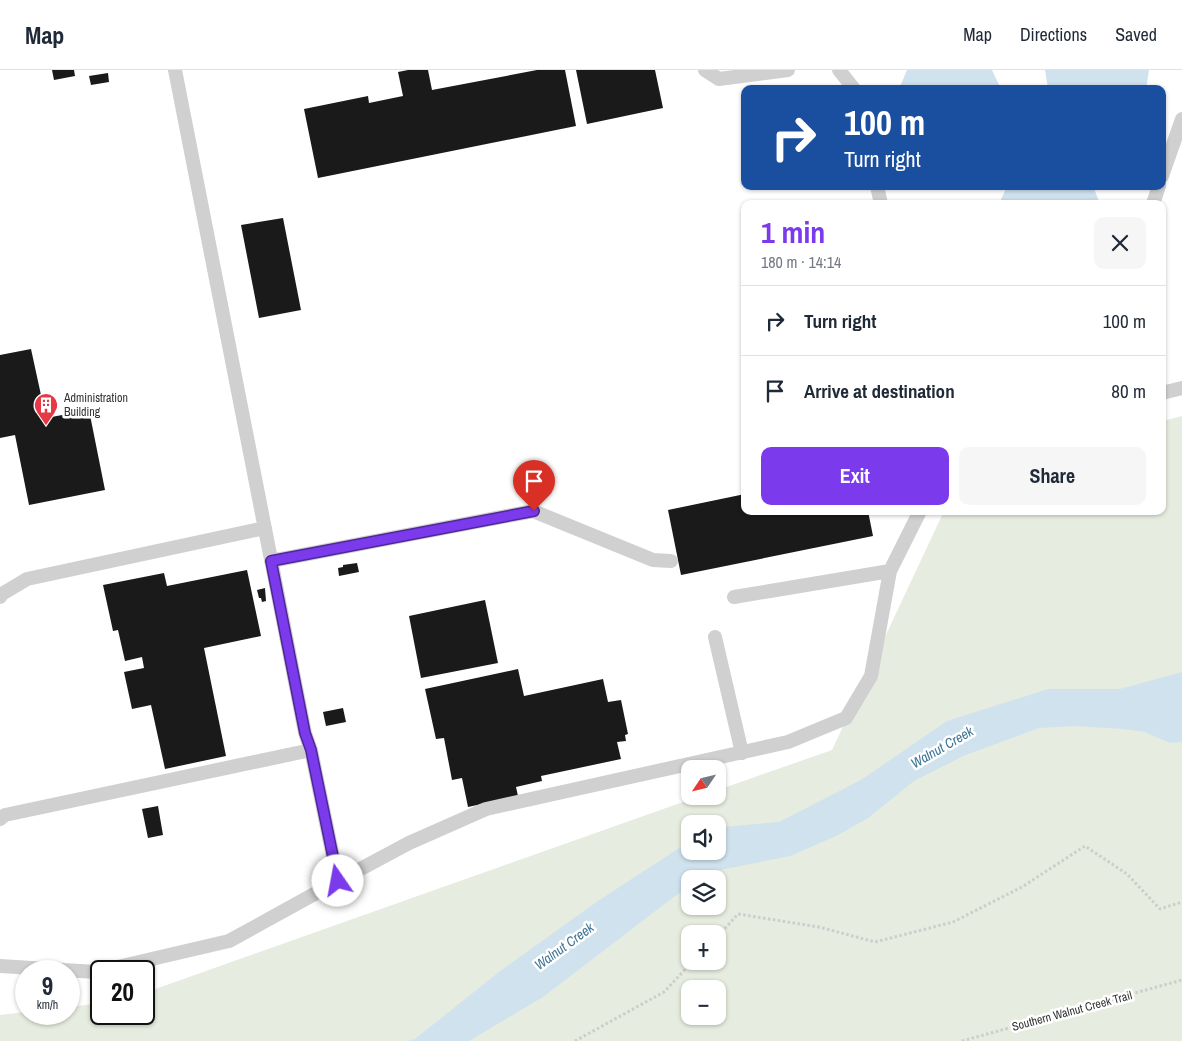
<!DOCTYPE html>
<meta charset="utf-8">
<style>
body{margin:0;font-family:"Archivo Narrow",sans-serif;background:#f6f6f7;color:#1f2937;height:100vh;display:flex;flex-direction:column;font-size:19px;white-space:nowrap}
*{box-sizing:border-box;margin:0}
p{font-size:16px;color:#747a83}
.icon{flex:none;width:28px;height:28px;fill:none;stroke:currentColor;stroke-width:2;stroke-linecap:round;stroke-linejoin:round}
.map{position:relative;flex:1;overflow:hidden}
.drawer{position:absolute;left:741px;top:130px;width:425px;height:315px;display:flex;flex-direction:column;background:#fff;border-radius:10px;box-shadow:0 1px 4px #0004}
.drawer>*{flex:none}
.banner{position:absolute;left:741px;top:15px;width:425px;height:105px;border-radius:10px;box-shadow:0 1px 4px #0004;background:#1a4fa0;color:#fff;overflow:hidden}
.needle{width:32px;rotate:235deg}
.tools{position:absolute;left:681px;top:690px;display:grid;gap:10px}
.tools a{display:grid;place-items:center;width:45px;height:45px;border-radius:10px;background:#fff;box-shadow:0 1px 4px #0004;font-size:25px}
.speed{position:absolute;left:15px;top:890px;display:flex;gap:10px;font-size:25px;font-weight:700;text-align:center}
.speed>*{display:grid;place-content:center;width:65px;height:65px;border-radius:50%;background:#fff;box-shadow:0 1px 4px #0004;line-height:1}
.speed small{font-size:12px;font-weight:400}
.speed .limit{border:2px solid #111;border-radius:8px;background:#fff;color:#111}
.pin{position:absolute;display:grid;place-items:center;width:42px;height:42px;color:#fff;margin:-51px -21px;border-radius:50% 50% 50% 0;rotate:-45deg;box-shadow:0 0 5px #0007}
.pin .icon{rotate:45deg}
.me{position:absolute;width:55px;margin:-28px;rotate:348deg;stroke-linejoin:round;filter:drop-shadow(0 0 4px #0008)}
.turn{display:flex;align-items:center;gap:18px;height:105px;padding:0 20px;font-size:22px}
.turn .icon{width:65px;height:65px;stroke-width:2.5}
.turn b{display:block;font-size:35px;line-height:42px}
.round{display:grid;place-items:center;flex:none;width:52px;height:52px;border-radius:10px;background:#f6f6f7}
.headline{display:flex;align-items:center;justify-content:space-between;height:85px;padding:0 20px}
h1{font-size:30px;font-weight:700;line-height:38px;color:#7c3aed}
.primary-button{display:flex;gap:10px;margin-top:auto;padding:10px 20px}
.primary-button a{flex:1;height:58px;border-radius:10px;background:#7c3aed;color:#fff;font-size:20px;font-weight:700;line-height:58px;text-align:center}
.primary-button a+a{background:#f6f6f7;color:#1f2937}
ul{padding:0;list-style:none}
li{display:flex;align-items:center;gap:15px;height:70px;padding:0 20px;border-top:1px solid #e0e1e3}
li div{flex:1}
li b{display:block;font-size:19px}
li em{font-style:normal}
header{display:flex;align-items:center;gap:30px;box-sizing:border-box;height:70px;padding:0 25px;background:#fff;border-bottom:1px solid #e0e1e3}
header strong{font-size:24px}
nav{display:flex;gap:28px;margin-inline-start:auto;font-size:18px}
.map>svg:first-child{display:block}
.green{fill:#e6ecdf;fill-rule:evenodd}
.water{fill:#cfe2ee}
.building{fill:#1a1a1a}
.lines{fill:none;stroke-linecap:round;stroke-linejoin:round}
.path{stroke:#cdcdcd;stroke-width:3;stroke-dasharray:2.5 2.5;stroke-linecap:butt}
.service{stroke:#d0d0d0;stroke-width:14}
.route-casing{stroke:#51269a;stroke-width:12}
.route{stroke:#7c3aed;stroke-width:9}
.labels{text-anchor:middle;dominant-baseline:central;stroke-width:5;stroke-linejoin:round;paint-order:stroke}
.poi-label{font-size:12px;fill:#333;stroke:#fff;text-anchor:start}
.street-label{font-size:12px;fill:#333;stroke:#fff}
.water-label{font-size:14px;font-style:italic;fill:#3f7597;stroke:#fff}
</style>
<header>
<strong>Map</strong>
<nav><a>Map</a><a>Directions</a><a>Saved</a></nav>
</header>
<div class="map">
<svg width="1182" height="971" viewBox="0 0 1182 971">
<rect width="100%" height="100%" fill="#fff"/>
<path class="green" d="M1182,346V971H0V945L26,942V944H69V937L101,933V944H144V923L700,726H718V720L832,680L944,441H1162L1163,351ZM690,754H718V781H690ZM690,809H718V836H690ZM690,864H718V891H690ZM690,919H718V946H690Z"/>
<path class="water" d="M907,0H992L1001,19H899Z
M1045,0H1149L1146,19H1048Z
M1007,116H1093L1100,134H999Z
M1182,602V672L1170,673L1145,662L1123,659L1075,656L1039,658L963,686L914,711L868,748L836,766L790,786L720,800L704,809H690V817L675,826L543,927L469,971H408L415,969L499,902L598,831L690,771V781H718V760L724,757L779,752L861,710L947,651L1048,619H1120Z"/>
<path class="building" d="M52,0H74L75,6L54,10Z
M408,0H428L432,20L537,0H565L576,56L318,108L304,39L368,26L369,33L403,26L398,2Z
M576,0H655L663,38L587,54Z
M108,3L109,12L91,15L89,6Z
M283,148L301,240L259,248L241,155Z
M31,279L46,348L89,340L105,420L29,435L15,365L0,368V285Z
M745,424V441H868L873,466L681,505L668,440Z
M357,493L359,502L339,506L338,498L343,497V495Z
M247,500L261,566L204,578L226,686L165,699L151,635L132,639L124,602L144,598L142,587L125,591L118,560L113,561L103,515L164,503L167,516Z
M265,518L266,531L262,532L261,528H259L257,520Z
M485,530L498,593L421,608L409,546Z
M518,599L524,626L603,609L608,632L621,630L628,664L625,665L626,671L617,672L621,689L541,706L542,711L516,717L518,726L468,737L462,708L452,710L444,668L436,669L425,619Z
M343,638L346,652L326,656L323,642Z
M158,736L163,765L148,768L142,739Z"/>
<g class="lines">
<path class="path" d="M718,866L738,844L819,857L875,872L953,852L1022,817L1085,776L1127,804L1160,839L1182,832
M575,971L664,922L693,891
M962,971L1182,910"/>
<path class="service" d="M705,0L719,9L788,0
M839,0L854,19
M1162,106L1182,49
M877,116L881,134
M1153,134L1159,116
M1162,323L1182,318
M271,491L533,441L653,490L671,491
M0,527L2,524L27,509L265,458
M734,527L890,501
M715,567L742,683
M0,749L5,745L311,680
M338,811L409,773L486,739L788,672L846,648L871,606L890,501L920,441
M0,896L96,902L229,871L338,811L311,680L305,663L175,0"/>
</g>
<g class="lines">
<g class="route-casing">
<path id="route" d="M338,811L311,680L305,663L271,491L534,441"/>
</g>
<use href="#route" class="route"/>
</g>
<defs>
<g id="building-pin" transform="scale(1.25)"><path d="M0 17L-7.5 6A9.5 9.5 0 1 1 7.5 6Z" fill="#e63946" stroke="#fff"/><path d="M-4-6H4V6H1V3H-1V6H-4ZM-2.5-4.3h1.7v1.8h-1.7ZM.8-4.3h1.7v1.8H.8ZM-2.5-1h1.7V.8h-1.7ZM.8-1h1.7V.8H.8Z" fill="#fff"/></g>
</defs>
<g fill-rule="evenodd">
<use href="#building-pin" x="46" y="335"/>
</g>
<g class="labels">
<g class="poi-label">
<text x="64" y="328">Administration<tspan x="64" dy="14">Building</tspan></text>
</g>
<g class="street-label">
<text transform="translate(1072 941) rotate(-15)">Southern Walnut Creek Trail</text>
</g>
<g class="water-label">
<text transform="translate(942 677) rotate(-30)">Walnut Creek</text>
<text transform="translate(564 876) rotate(-36)">Walnut Creek</text>
</g>
</g>
</svg>
<div class="tools">
<a><svg class="needle" viewBox="-14 -14 28 28"><path d="M0-13l5 13h-10z" fill="#e53935"/><path d="M0 13l5-13h-10z" fill="#747a83"/></svg></a>
<a><svg class="icon" aria-label="sound" viewBox="0 0 24 24"><path d="M4 9h4l5-4v14l-5-4H4zM17 9q2 3 0 6"/></svg></a>
<a><svg class="icon" aria-label="layers" viewBox="0 0 24 24"><path d="M12 4l9 5-9 5-9-5zM3 14l9 5 9-5"/></svg></a>
<a>+</a>
<a>−</a>
</div>
<div class="speed"><div>9<small>km/h</small></div><div class="limit">20</div></div>
<div class="pin" style="left:534px;top:441px;background:#d93025"><svg class="icon" aria-label="arrive" viewBox="0 0 24 24"><path d="M6 21V4h12l-3 4 3 4H6"/></svg></div>
<svg class="me" style="left:338px;top:811px" viewBox="-20 -20 40 40"><circle r="19" fill="#fff"/><path d="M0-13L10 11 0 6-10 11z" fill="#7c3aed"/></svg>
<div class="banner">
<div class="turn"><svg class="icon" aria-label="right" viewBox="0 0 24 24"><path d="M7 20v-9h11M14 6l5 5-5 5"/></svg><div><b>100 m</b>Turn right</div></div>
</div>
<section class="drawer">
<div class="headline"><div><h1>1 min</h1><p>180 m · 14:14</p></div><a class="round"><svg class="icon" aria-label="close" viewBox="0 0 24 24"><path d="M6 6l12 12M18 6L6 18"/></svg></a></div>
<ul>
<li><svg class="icon" aria-label="right" viewBox="0 0 24 24"><path d="M7 20v-9h11M14 6l5 5-5 5"/></svg><div><b>Turn right</b></div><em>100 m</em></li>
<li><svg class="icon" aria-label="arrive" viewBox="0 0 24 24"><path d="M6 21V4h12l-3 4 3 4H6"/></svg><div><b>Arrive at destination</b></div><em>80 m</em></li>
</ul>
<div class="primary-button"><a>Exit</a><a>Share</a></div>
</section>
</div>
